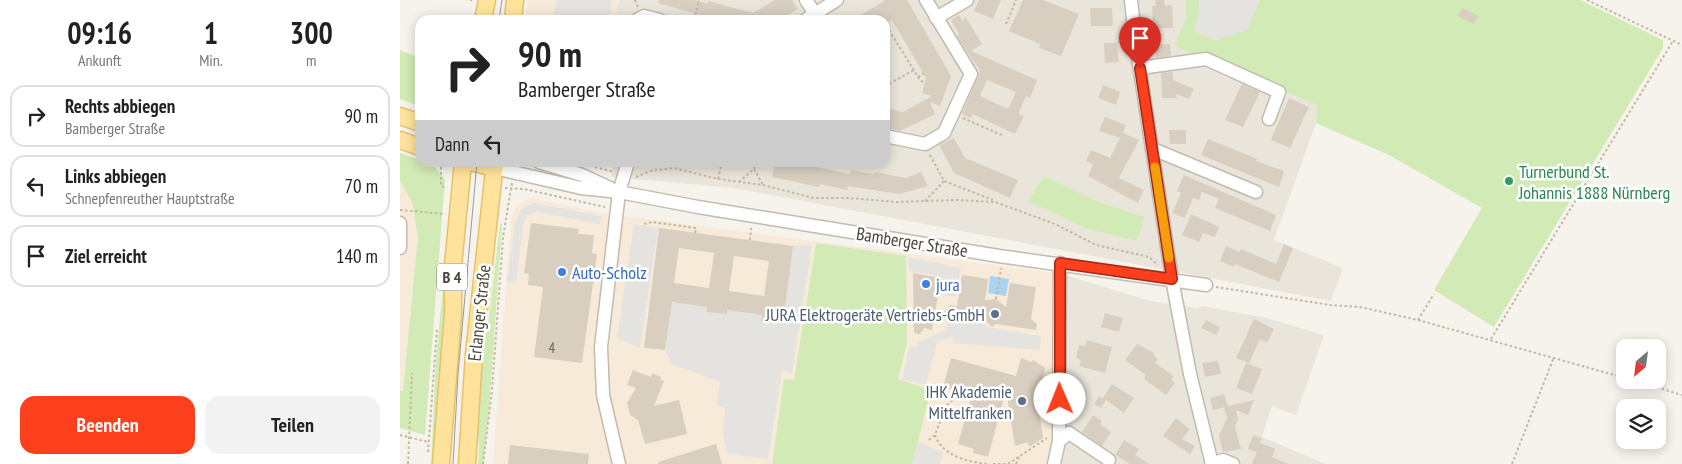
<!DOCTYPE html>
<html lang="de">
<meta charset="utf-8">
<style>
body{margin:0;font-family:"PT Sans Narrow",sans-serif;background:#f2f2f2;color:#222;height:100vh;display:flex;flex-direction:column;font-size:19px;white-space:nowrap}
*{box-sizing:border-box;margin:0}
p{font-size:16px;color:#767676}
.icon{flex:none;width:28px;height:28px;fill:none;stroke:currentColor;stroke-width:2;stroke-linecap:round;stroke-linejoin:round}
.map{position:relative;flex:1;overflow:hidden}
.details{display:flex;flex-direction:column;background:#fff;width:400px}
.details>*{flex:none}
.hud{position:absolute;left:15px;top:15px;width:475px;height:152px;border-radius:15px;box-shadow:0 2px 12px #0003;background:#fff;color:#222;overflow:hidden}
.needle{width:32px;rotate:208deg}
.tools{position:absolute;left:1216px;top:339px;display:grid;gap:10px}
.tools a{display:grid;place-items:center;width:50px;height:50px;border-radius:10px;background:#fff;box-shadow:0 2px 12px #0003;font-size:25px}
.pin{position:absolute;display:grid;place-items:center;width:42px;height:42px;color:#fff;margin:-51px -21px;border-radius:50% 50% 50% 0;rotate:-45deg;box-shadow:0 0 5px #0007}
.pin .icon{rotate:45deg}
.me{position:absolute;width:55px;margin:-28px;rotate:359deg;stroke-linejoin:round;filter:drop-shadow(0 0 4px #0008)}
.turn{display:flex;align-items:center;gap:18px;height:105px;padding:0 20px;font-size:22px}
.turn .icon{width:65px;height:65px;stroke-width:2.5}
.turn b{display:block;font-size:35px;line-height:42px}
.then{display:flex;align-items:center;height:48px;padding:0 20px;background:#0003;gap:10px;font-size:19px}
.eta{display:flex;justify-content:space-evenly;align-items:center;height:85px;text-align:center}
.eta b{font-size:30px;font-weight:800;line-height:35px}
.button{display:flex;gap:10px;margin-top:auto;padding:10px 20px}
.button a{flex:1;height:58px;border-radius:15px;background:#fc3f1d;color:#fff;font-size:20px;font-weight:800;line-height:58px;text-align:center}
.button a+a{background:#f2f2f2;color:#222}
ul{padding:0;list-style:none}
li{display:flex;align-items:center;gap:15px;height:62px;margin:0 10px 8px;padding:0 10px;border:2px solid #e0e0e0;border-radius:15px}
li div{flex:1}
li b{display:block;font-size:19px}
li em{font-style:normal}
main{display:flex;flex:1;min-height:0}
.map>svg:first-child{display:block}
.residential{fill:#eae5da}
.commercial{fill:#f7ead8}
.green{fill:#d2eab5}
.parking{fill:#e5e3e0}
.water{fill:#a9d4f2}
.building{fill:#d8cfc1;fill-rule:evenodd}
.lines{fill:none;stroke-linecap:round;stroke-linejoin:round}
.minor-casing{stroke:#c2bbae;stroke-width:15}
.major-casing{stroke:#e6c16a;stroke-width:19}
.path{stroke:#c4b79f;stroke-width:2;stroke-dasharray:2.5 2.5;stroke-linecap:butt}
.minor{stroke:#fff;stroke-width:12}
.major{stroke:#ffe39c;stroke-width:16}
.tram{stroke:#9a9a9a;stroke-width:1}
.route-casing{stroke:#a42913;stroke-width:12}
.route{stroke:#fc3f1d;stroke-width:9}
.slow{stroke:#f59e0b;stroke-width:9}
.leisure-dot{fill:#2e9e5b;stroke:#fff;stroke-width:2}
.shop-dot{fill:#3f7fe0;stroke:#fff;stroke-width:2}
.service-dot{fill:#5c6f8a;stroke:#fff;stroke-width:2}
.labels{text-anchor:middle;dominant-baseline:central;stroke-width:5;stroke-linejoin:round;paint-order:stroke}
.number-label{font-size:15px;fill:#6e675b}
.shield{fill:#fff;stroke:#817c74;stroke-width:1}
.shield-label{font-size:16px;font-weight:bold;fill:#4b4439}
.leisure-label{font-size:18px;fill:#27864d;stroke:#fff;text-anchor:start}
.street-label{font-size:18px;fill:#4b4439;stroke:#fff}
.shop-label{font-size:18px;fill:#366cbe;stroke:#fff;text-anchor:start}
.service-label{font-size:18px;fill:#4e5e75;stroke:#fff;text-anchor:end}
</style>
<main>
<section class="details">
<div class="eta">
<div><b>09:16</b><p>Ankunft</p></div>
<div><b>1</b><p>Min.</p></div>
<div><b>300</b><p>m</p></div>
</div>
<ul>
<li><svg class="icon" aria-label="right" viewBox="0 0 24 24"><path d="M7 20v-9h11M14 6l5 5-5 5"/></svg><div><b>Rechts abbiegen</b><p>Bamberger Straße</p></div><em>90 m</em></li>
<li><svg class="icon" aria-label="left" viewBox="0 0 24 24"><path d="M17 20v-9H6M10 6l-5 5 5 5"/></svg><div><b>Links abbiegen</b><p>Schnepfenreuther Hauptstraße</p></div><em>70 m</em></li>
<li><svg class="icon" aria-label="arrive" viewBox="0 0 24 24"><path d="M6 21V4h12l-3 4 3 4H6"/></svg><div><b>Ziel erreicht</b></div><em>140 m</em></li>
</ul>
<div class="button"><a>Beenden</a><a>Teilen</a></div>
</section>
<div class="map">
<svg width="1282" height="464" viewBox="0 0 1282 464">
<rect width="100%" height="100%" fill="#f6f3ec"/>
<path class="residential" d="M220,0H786V18L774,46L917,105L916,123L874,240L943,268L931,301L334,188L212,177L213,163L485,162V20H216L217,7Z
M662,274L750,301L797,308L803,306L867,318L924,335L896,415L872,406L862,437L926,464H654Z"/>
<path class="commercial" d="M127,0H220L217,7L216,20H127Z
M0,181L12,202L18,237L3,392L0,391Z
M132,198L202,213L662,274L654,464H512L531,390L498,379L507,343L416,243L394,381L384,380L372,464H93L111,218L116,206L125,200Z"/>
<path class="green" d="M786,0H1180L1263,40V48L1094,327L1034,290L1082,208L989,155L916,123L917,105L774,46L786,18Z
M0,50L14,56L20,50V106L0,99Z
M0,153L20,160V162L31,163L45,179L25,435L0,428V391H3L18,237L12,202L0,181Z
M644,176L696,201L744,217L737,241L688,229L628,201Z
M100,224H102L89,411L83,464H78L79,444L76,420L81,346L88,325Z
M416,243L506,256L507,343L498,379L531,390L512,464H372L384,379L394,380Z
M44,276L46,291L39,464H31L36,360Z"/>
<path class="parking" d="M157,0H212L210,20H152Z
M799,0H860L847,30L815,41L794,31L799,12Z
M134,203L201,216L200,224L138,212L127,215L123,225L116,283L107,282L115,223L121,209Z
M234,224L258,228L240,348L217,338Z
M412,245L392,373L382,371L368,459L327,453L323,434L325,408L317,406L320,382L272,364L265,350L272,302L307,307V312L327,314V310L362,315L361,321L383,324L393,246Z
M508,257L561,268L555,297L539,294L542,277L509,271Z
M549,317L586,323L585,327L641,336L640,350L554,343L553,336L537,342L526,385L502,379L510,345L517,347L518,343L547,329Z
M518,441L543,453L540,464H512Z"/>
<path class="water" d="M590,276L609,279L606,296L588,293Z"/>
<path class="building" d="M259,0H295L308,4V1L353,13L375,0H392L398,9L379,20H303L304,16L258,3Z
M486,0H507L551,76L540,106L530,102L535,114L500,131L485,128V108L503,112L532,96L522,93L526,78L492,20L485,24V20H453Z
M579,0H601L593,19L574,11Z
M623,0H643L679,14L661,56L639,48L640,44L609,31Z
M755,0H764L765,6L772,5L773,28L753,29L752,6H756Z
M690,8H712L713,26H691Z
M1062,8L1078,16L1074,24L1058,16Z
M559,15L563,22L565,16L582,44L571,51L637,80L630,98L626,96L618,114L624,116L615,134L573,114L571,118L562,114L580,71L557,36L559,34L551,20ZM587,80L616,92L608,109L580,96Z
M704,43H717L719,62L705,63Z
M770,44L771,56L756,58L755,45Z
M770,72L773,73V80L794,89L789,99L776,94L777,98H762L761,73Z
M842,84L860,92L843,127L825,120Z
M703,85L720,92L716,105L698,98Z
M889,98L909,107L890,148L871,140Z
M705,117L726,125L723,133L739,140L719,178L744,190L738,203L688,176L693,164L686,161L691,150L710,158L720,138L699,131Z
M769,130H786V144H770Z
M554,138L565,158L618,180L610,198L554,173L539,145Z
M808,139L857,159L856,161L884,171L879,187L801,155Z
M375,162H392L450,174L451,170L474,174L475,172L506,178L521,172L528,186L499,194L448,186L447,190L420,184L419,187L372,177Z
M784,175L876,215L870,231L815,208L819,199L802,192L799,200L793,198L785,218L772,213L781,193L777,191Z
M791,214L819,227L815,237L803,233L799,242L782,235Z
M131,223L179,229L178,234L194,235L192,253L197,254L182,363L134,357L143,287L128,285L129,274L124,273Z
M259,228L393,246L383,324L361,321L362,315L327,310V314L306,312L307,307L272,302L265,350L244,348ZM279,248L314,253L309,288L274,283ZM334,256L369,261L364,296L329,291Z
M884,244L893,248L879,282L835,264L834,267L820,261L826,246L840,252L841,249L876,264Z
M513,273L541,278L532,330L524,328L520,334L514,333Z
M562,275L588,279L585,300L596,299L606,307L610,283L636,287L631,319L637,324L636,330L596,324L592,327L588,323L541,315L550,305L557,306Z
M705,313L723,318L719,332L701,327Z
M854,319L874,329L867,343L860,339L849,363L836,358Z
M806,320L820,327L816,335L801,328Z
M687,340L712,347L705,373L679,366L681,360L676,358L679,345L685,346Z
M737,344L754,353L753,355L758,359L755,363L774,376L771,380L775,383L766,395L744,379L746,375L725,360Z
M551,358L616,376L621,358L631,362L633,360L645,368L638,403L643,438L629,447L628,442L615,446L606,390L588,457L573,453L574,449L558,444L572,394L543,387Z
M818,361L821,374L805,377L802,363Z
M846,363L862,369L852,394L836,388Z
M233,370L251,377L252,373L261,377L260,379L264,381L254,406L279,400L287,434L245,444L238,420L230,415L227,403L236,388L227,385Z
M712,384L734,398L724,413L706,400L701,408L694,404L699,396L705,400L703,398Z
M824,394L828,406L813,410L810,398Z
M854,400L848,415L836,410L838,419L835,427L841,449L823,452L819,436L827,418L824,407Z
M693,415L702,421L700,424L711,432L702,446L682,432Z
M776,418L790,429L782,439L795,446L790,454L763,436Z
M853,435L862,438L860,443L875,449L872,457L888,464H852L857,452L848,449Z
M724,440L739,449L735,455L749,464H730L715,455Z
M316,444L322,464H258V462Z
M110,445L189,454L188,464H108Z"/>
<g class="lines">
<g class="minor-casing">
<path id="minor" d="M406,0L415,14
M731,0L735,38L772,279L790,374L812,464
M536,18L567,0
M237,20L244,16L260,20
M405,20L437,0
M740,68L806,59L879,92L869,119
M485,136L525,144L544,133L571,74L526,0
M753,149L856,192
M139,162L182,175L210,188
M95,168L181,188L219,192L298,207L599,256L806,285
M0,223V248
M659,441L669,433L709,460
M219,464L203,395L201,347L219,192L228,162
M654,464L659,441L660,263
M811,464L823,460L833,464"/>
</g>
<g class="major-casing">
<path id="major" d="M83,20L87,0
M113,20L115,0
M0,116L20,123
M0,140L20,147
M71,162L95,168
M41,464L53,314V266L63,162
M67,464L74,354L95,162"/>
</g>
<path class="path" d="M235,0L238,7
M1187,0L1282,45
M71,1V0
M294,20L299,0
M606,24L616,0
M485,33L489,30L520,80L525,83
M518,77L524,73
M485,86L514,70
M563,118L604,136
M530,155L544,181L593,200
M41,162V186L47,188
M195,167L214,172
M354,169L363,185
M236,177L250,171L274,168L318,179L363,185L413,198H449L496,202L557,200L595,202L655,224L696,245L749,257L758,265
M318,179L322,162
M339,182L354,169L356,162
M105,188L124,189L205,207
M525,201L544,181
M0,210L45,214
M244,224L252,222L296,228L295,233
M350,240L351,228
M816,287L930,305L960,307L1018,320L1225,378
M596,299L601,268
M1018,320L1034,294
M1091,339L1273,41
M1233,380L1282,395
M638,403L648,402
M0,435L28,442
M535,435C542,456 568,462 588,464
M529,440L535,435L546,406L557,396L577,399
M28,452L37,329
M8,464L12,373
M83,464L92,390L103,237L112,183
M593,464H608L647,438
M616,464L619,457
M1112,464L1154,357"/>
<use href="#minor" class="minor"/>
<use href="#major" class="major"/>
<path class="tram" d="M99,20L102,0
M53,464L58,374L77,162"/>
</g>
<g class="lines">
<g class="route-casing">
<path id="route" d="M660,399V263L772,279L740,68"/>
</g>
<use href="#route" class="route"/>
<path class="slow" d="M755,167L769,258"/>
</g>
<circle class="leisure-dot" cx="1109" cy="181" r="5"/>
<g class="shop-dot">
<circle cx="162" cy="272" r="5"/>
<circle cx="526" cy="284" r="5"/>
</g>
<g class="service-dot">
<circle cx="595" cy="314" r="5"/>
<circle cx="622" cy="401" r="5"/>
</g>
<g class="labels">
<g class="number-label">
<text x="152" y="347">4</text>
</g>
<rect class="shield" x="37" y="263.5" width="30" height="27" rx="4"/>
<g class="shield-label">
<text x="52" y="277">B 4</text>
</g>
<g class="leisure-label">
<text x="1119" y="171">Turnerbund St.<tspan x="1119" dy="21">Johannis 1888 Nürnberg</tspan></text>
</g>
<g class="street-label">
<text transform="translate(512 242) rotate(9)">Bamberger Straße</text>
<text transform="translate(79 313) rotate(-84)">Erlanger Straße</text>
</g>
<g class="shop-label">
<text x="172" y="272">Auto-Scholz</text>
<text x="536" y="284">jura</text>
</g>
<g class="service-label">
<text x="585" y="314">JURA Elektrogeräte Vertriebs-GmbH</text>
<text x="612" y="391">IHK Akademie<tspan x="612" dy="21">Mittelfranken</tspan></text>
</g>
</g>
</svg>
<div class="tools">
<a><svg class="needle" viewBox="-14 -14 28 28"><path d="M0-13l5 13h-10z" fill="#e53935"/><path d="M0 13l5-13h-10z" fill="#767676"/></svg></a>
<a><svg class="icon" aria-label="layers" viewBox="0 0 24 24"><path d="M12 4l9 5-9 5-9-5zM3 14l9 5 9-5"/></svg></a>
</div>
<div class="pin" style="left:740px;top:68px;background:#d93025"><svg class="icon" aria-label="arrive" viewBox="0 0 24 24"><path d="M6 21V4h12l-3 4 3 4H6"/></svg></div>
<svg class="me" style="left:660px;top:399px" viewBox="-20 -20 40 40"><circle r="19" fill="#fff"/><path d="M0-13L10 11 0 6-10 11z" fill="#fc3f1d"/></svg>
<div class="hud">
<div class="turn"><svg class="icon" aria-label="right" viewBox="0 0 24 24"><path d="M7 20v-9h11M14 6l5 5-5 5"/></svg><div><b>90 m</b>Bamberger Straße</div></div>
<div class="then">Dann<svg class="icon" aria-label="left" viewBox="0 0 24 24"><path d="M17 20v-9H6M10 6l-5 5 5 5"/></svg></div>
</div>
</div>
</main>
